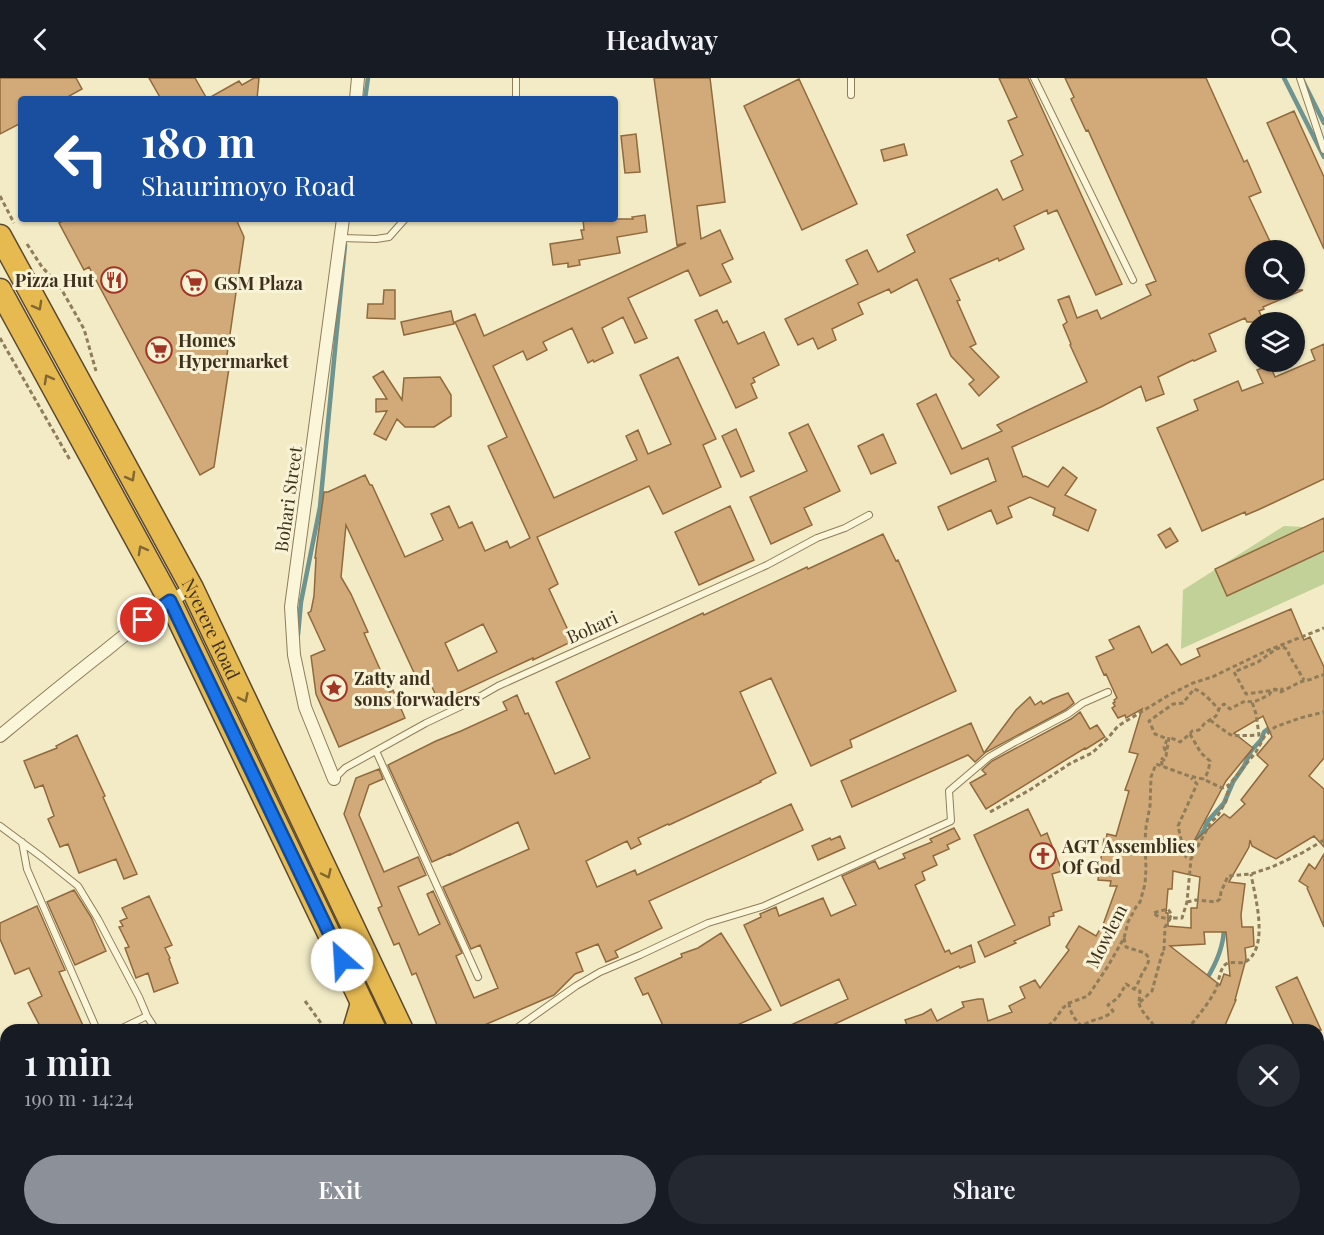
<!DOCTYPE html>
<meta charset="utf-8">
<style>
body{margin:0;font-family:"Playfair Display",serif;background:#242831;color:#f1f3f6;height:100vh;display:flex;flex-direction:column;font-size:22px;white-space:nowrap}
*{box-sizing:border-box;margin:0}
p{font-size:20px;color:#9ea1a6}
.icon{flex:none;width:33px;height:33px;fill:none;stroke:currentColor;stroke-width:2;stroke-linecap:round;stroke-linejoin:round}
.map{position:relative;flex:1;overflow:hidden}
.panel{position:absolute;left:0px;top:946px;width:1324px;height:212px;display:flex;flex-direction:column;background:#171b24;border-radius:18px 18px 0 0;box-shadow:0 2px 4px #0004}
.panel>*{flex:none}
.top-card{position:absolute;left:18px;top:18px;width:600px;height:126px;border-radius:6px;box-shadow:0 2px 4px #0004;background:#1a4fa0;color:#fff;overflow:hidden}
.buttons{position:absolute;left:1245px;top:162px;display:grid;gap:12px}
.buttons a{display:grid;place-items:center;width:60px;height:60px;border-radius:50%;background:#171b24;box-shadow:0 2px 4px #0004;font-size:30px}
.pin{position:absolute;display:grid;place-items:center;width:51px;height:51px;color:#fff;margin:-26px;border:3px solid #fff;border-radius:50%;box-shadow:0 2px 6px #0007}
.me{position:absolute;width:66px;margin:-33px;rotate:334deg;stroke-linejoin:round;filter:drop-shadow(0 0 4px #0008)}
.turn{display:flex;align-items:center;gap:21px;height:126px;padding:0 24px;font-size:27px}
.turn .icon{width:78px;height:78px;stroke-width:2.5}
.turn b{display:block;font-size:42px;line-height:51px}
.round{display:grid;place-items:center;flex:none;width:63px;height:63px;border-radius:32px;background:#242831}
.overview{display:flex;align-items:center;justify-content:space-between;height:102px;padding:0 24px}
h1{font-size:36px;font-weight:600;line-height:45px}
.action{display:flex;gap:12px;margin-top:auto;padding:12px 24px}
.action a{flex:1;height:69px;border-radius:36px;background:#8c9099;color:#fff;font-size:24px;font-weight:600;line-height:69px;text-align:center}
.action a+a{background:#242831;color:#f1f3f6}
header{display:flex;justify-content:space-between;align-items:center;height:78px;padding:0 24px;background:#171b24;font-size:27px;font-weight:600}
.map>svg:first-child{display:block}
.green{fill:#c2d198}
.lines{fill:none;stroke-linecap:round;stroke-linejoin:round}
.stream{stroke:#6d9490;stroke-width:4.5}
.building{fill:#d2aa79;stroke:#90693d;stroke-width:1.5;fill-rule:evenodd}
.lane-casing{stroke:#8f7d5a;stroke-width:8}
.street-casing{stroke:#8f7d5a;stroke-width:14}
.highway-casing{stroke:#5c4a2e;stroke-width:25}
.path{stroke:#8f7d5a;stroke-width:3;stroke-dasharray:4.5 3;stroke-linecap:butt}
.lane{stroke:#fbf6da;stroke-width:6}
.street{stroke:#fbf6da;stroke-width:12}
.highway{stroke:#e6b951;stroke-width:22}
.oneway{stroke:#816832}
.route-casing{stroke:#114b97;stroke-width:15}
.route{stroke:#1a73e8;stroke-width:10}
.labels{text-anchor:middle;dominant-baseline:central;stroke-width:6;stroke-linejoin:round;paint-order:stroke}
.poi-label{font-size:18px;font-weight:bold;fill:#3e321e;stroke:#f8f3d6;text-anchor:start}
.street-label{font-size:18px;fill:#3e321e;stroke:#f8f3d6}
</style>
<header><svg class="icon" aria-label="back" viewBox="0 0 24 24"><path d="M15 5l-7 7 7 7"/></svg>Headway<svg class="icon" aria-label="search" viewBox="0 0 24 24"><circle cx="10" cy="10" r="6"/><path d="M15 15l6 6"/></svg></header>
<div class="map">
<svg width="1324" height="1157" viewBox="0 0 1324 1157">
<rect width="100%" height="100%" fill="#f2ebc6"/>
<path class="green" d="M1284,448L1324,450V506L1181,571L1183,512Z"/>
<g class="lines">
<path class="stream" d="M1284,0L1324,79
M1303,3L1324,45
M365,21L368,0
M298,557L301,524L320,429L345,167
M1196,763L1204,752L1207,744L1224,725L1233,704L1244,688L1251,673L1261,662L1264,654L1273,647
M1206,902C1216,886 1224,869 1224,849
M1147,952L1156,948L1162,952
M703,1152L710,1157
M733,1152L751,1157
M890,1152H895
M980,1152L983,1157
M1007,1152L1010,1157
M633,1157L646,1152
M849,1157L866,1152
M913,1157V1152
M990,1157L997,1152"/>
</g>
<path class="building" d="M0,0H76L82,11L64,21H21V45L0,56Z
M149,0H195L207,21H161Z
M254,0H259L257,21H207L239,3L242,7Z
M654,0H710L725,124L697,128L701,161L720,152L733,181L722,186L731,204L700,218L688,192L628,220L647,260L635,265L623,239L602,250L613,275L594,284L593,282L588,285L572,250L543,264L547,272L527,282L523,273L493,288L554,420L637,382L626,358L638,352L648,376L671,366L640,297L678,279L716,361L703,367L721,409L663,436L649,408L537,459L558,506L549,511L573,563L533,582V580L439,624L425,594L416,599L346,447L341,499L351,516L368,554L364,555L390,614L393,612L405,640L339,669L316,616L311,578L325,572L308,535L311,533L314,518L316,480H315L324,414H328L365,397L370,407H372L405,479L443,462L431,436L449,428L459,450L472,444L485,473L507,463L510,470L530,460L488,368L507,359L455,244L475,236L484,258L686,165L677,167ZM483,546L497,574L458,593L445,565Z
M999,0H1028L1122,206L1096,217L1057,132L1048,136L1047,132L1014,148L1024,171L999,183L998,180L950,201L960,222L957,223L976,266L970,269L999,299L979,318L969,306L974,302L951,278L917,201L891,215L889,211L858,225L863,236L832,251L836,262L818,271L813,260L798,267L785,241L858,206L846,182L867,172L878,194L915,174L907,157L997,111L1003,122L1023,112L1011,83L1023,77L1008,43L1017,39Z
M1065,0H1206L1244,84L1247,82L1261,114L1249,119L1274,172H1256V212H1303L1263,229L1264,231L1259,233L1264,244H1247L1245,240L1209,256L1216,273L1194,283L1193,282L1158,299L1164,316L1146,323L1141,308L1101,329L1012,369L1023,399L1025,398L1048,409L1063,389L1077,400L1065,417L1096,432L1088,453L1053,437L1055,430L1030,419L1008,429L1012,439L997,446L991,432L948,452L938,429L996,403L988,380L951,396L917,326L936,316L962,371L1002,353L997,347L1087,304L1070,267L1071,266L1063,247L1067,244L1058,222L1069,218L1077,240L1097,232L1101,241L1151,217L1146,207L1156,203L1088,52L1086,53L1071,21L1074,19Z
M799,1L857,126L802,152L744,28Z
M1294,33L1324,99V171L1267,45Z
M636,56L640,94L625,95L621,58Z
M904,66L907,77L884,83L881,72Z
M645,137L647,154L617,159L620,175L579,182L580,187L568,189V185L553,187L550,166L583,161L581,152H584L583,141H633L632,139Z
M66,141H236L244,159L226,284L229,290L214,389L200,397L89,189L84,192L59,145Z
M384,212H395V241L367,240L368,226H383Z
M717,232L723,245L727,243L738,266L764,254L779,287L753,300L755,304L751,306L757,320L736,330L695,242Z
M451,233L454,246L404,257L401,244Z
M1324,266V401L1260,431L1246,437L1245,434L1202,453L1157,350L1198,332L1194,322L1238,303L1242,313L1263,305L1257,292L1270,287L1275,299L1315,282L1311,272Z
M383,293L402,322L404,300L440,299L451,317V338L434,349H405L397,341L386,362L374,356L387,333L376,334V321H387L373,299Z
M808,346L840,413L804,430L812,447L771,466L750,419L807,393L789,355Z
M736,351L754,393L741,399L722,358Z
M883,356L896,385L871,396L858,368Z
M730,428L754,482L699,507L675,454Z
M1324,440V473L1227,518L1215,491Z
M1170,450L1178,463L1166,470L1158,457Z
M883,456L896,483L898,482L956,613L850,662L852,669L811,688L771,600L740,614L776,695L760,703L761,704L669,747L668,746L638,760L641,766L631,771L627,763L586,783L597,809L635,792L637,797L791,726L803,752L649,823L662,850L615,873L618,879L606,884L598,866L576,875L583,893L575,896L554,917L473,952H439L416,895L412,897L399,865L394,867L378,830L382,828L344,736L356,700L379,691L383,701L369,707L359,737L384,794L418,779L426,797L398,809L419,857L440,846L427,816L433,813L462,875L456,878L474,920L498,910L480,867L471,871L443,809L529,771L518,744L450,777V776L432,784L388,687L436,663L461,653L507,632L503,624L517,617L525,636L528,635L555,696L590,680L556,604L703,535L704,537L807,489L808,491Z
M1291,531L1304,562L1310,559L1324,589V680L1309,698L1324,711V769L1314,758L1276,781L1252,768L1250,762L1249,769L1229,804L1245,806L1241,837L1242,849H1253L1254,868L1245,870L1246,881L1235,922H1236L1223,952H909L905,942L923,936L931,931L937,943L964,929L962,924L978,921H983L988,943L1012,934L1009,928L1025,920L1020,909L1035,902L1040,910L1069,872L1066,869L1079,848L1096,858L1104,844L1117,808H1110L1111,803L1098,802L1102,773L1104,761L1106,762L1107,756L1116,758L1129,713L1125,712L1138,676L1129,674L1142,631L1126,640L1125,637L1118,640L1112,630L1115,628L1113,625L1115,624L1114,622L1117,620L1106,596L1104,597L1096,579L1114,571L1109,562L1139,548L1152,575L1167,566L1181,587L1200,578L1197,571ZM1263,638L1272,659L1257,677L1268,687L1241,722L1245,726L1230,740L1224,736L1193,765L1226,703L1253,670L1234,655ZM1173,793L1200,799L1197,830H1191V850L1168,848V835H1166L1168,811H1172ZM1204,854H1226L1230,898L1224,896L1220,907L1170,868L1205,866Z
M1068,615L1074,625L1065,632L986,674L975,684L968,677L852,729L841,703L971,645L984,675L1016,632L1030,619L1035,627L1041,623L1043,626L1052,621Z
M1080,634L1090,651L1097,647L1105,659L1086,671L1085,670L986,731L970,705L986,696L982,692L992,683L1071,641Z
M77,657L105,718L103,719L137,796L124,801L116,781L79,795L68,766L60,769L48,741L54,738L43,707L35,710L24,683L57,670L56,668Z
M1028,731L1041,758L1047,755L1062,793L1052,796L1062,832L1053,835L1054,838L1049,839L1050,847L1014,863L1016,865L985,879L978,864L1015,847L974,757Z
M954,750L960,761L947,767L949,771L933,778L937,787L922,794L925,802L915,807L945,874L949,872L951,876L971,867L975,884L960,890L959,888L822,952H780L848,921L839,901L781,928L744,847L761,839L760,836L776,829L779,838L823,820L831,838L856,827L842,798L875,783L879,791L905,780L903,776L932,764L930,761Z
M840,758L845,770L818,782L812,768L830,760L831,762Z
M1324,776V849L1307,810L1308,809L1299,803L1309,786L1315,791Z
M74,812L91,839L106,873L75,887L47,824Z
M149,818L172,867L165,870L170,880L169,881L178,905L154,914L148,895L136,900L125,870L129,869L119,849L123,848L120,843L127,840L122,830Z
M37,828L65,892L59,894L85,952H42L28,925L42,918L29,890L15,896L0,861V845Z
M721,855L771,932L726,952H665L648,915L643,917L635,900L682,879L681,876L698,870Z
M1297,899L1321,952H1296L1276,909Z"/>
<g class="lines">
<g class="lane-casing">
<path id="lane" d="M1034,0L1133,202
M1300,0L1324,72
M851,17V0
M516,21V0
M341,160L376,161L389,159L405,141
M376,673L478,899
M334,701L345,690L426,645L472,623L498,608L767,487L817,460L845,450L869,437
M0,748L43,780L78,808L98,841L139,919L147,938L156,952
M22,764L27,791L97,952
M118,952L147,938
M514,952L576,908L600,894L640,877L708,845L764,828L951,743L949,713L989,679L1015,664L1068,636L1083,625L1108,614
M0,985L6,984
M117,1152L119,1157
M290,1152L293,1157"/>
</g>
<g class="street-casing">
<path id="street" d="M356,21L358,0
M0,658C35,629 69,601 105,573C133,550 161,528 192,510
M334,701L305,629L294,577L291,529L343,141"/>
</g>
<g class="highway-casing">
<g id="highway">
<path id="s1" d="M0,158L192,510L402,952"/>
<path d="M0,212L170,523L375,952"/>
<path d="M354,952L362,925"/>
<path d="M441,1152L444,1157"/>
<path d="M474,1152L477,1157"/>
<path d="M508,1152L518,1157"/>
</g>
</g>
<path class="path" d="M0,118L14,145
M27,166L42,189L59,207L84,251L96,293
M0,260L70,382
M1281,614L1282,611L1246,616L1234,594L1258,584L1276,571L1283,569L1288,572L1289,577L1304,602
M1210,642C1218,648 1224,653 1233,658C1242,657 1250,658 1259,657L1256,636L1252,624
M1190,656L1201,675L1210,683C1209,689 1208,697 1203,701
M1165,671V672L1164,669L1167,662L1165,660L1155,656L1149,643L1173,626L1183,625L1194,611C1204,614 1212,624 1219,632
M1161,687L1162,686L1161,680L1164,682L1166,678L1169,659L1180,664L1190,656L1192,653L1199,652L1205,645L1216,638L1220,629L1224,626L1230,631L1245,623L1252,624L1256,623L1269,617L1272,612L1275,611L1281,614L1300,604L1312,601L1321,597H1324
M990,734L1028,713L1071,685L1092,675L1108,660L1118,648L1169,617L1193,605L1212,599L1266,573L1324,550
M1146,770L1149,766H1153L1183,770L1186,779L1191,781
M1183,770L1178,748L1197,706L1191,700
M1187,824L1196,822L1216,824L1220,821L1221,814L1228,798L1251,796L1272,789L1302,775L1324,762
M1124,860L1126,869L1145,875L1149,880C1148,889 1144,891 1141,898C1138,904 1138,907 1134,911L1140,913L1139,925L1152,913L1162,876L1165,874L1164,872L1165,849L1170,841L1159,839L1153,835L1168,831L1172,837L1169,840H1182L1187,824L1191,781L1211,744L1217,739L1226,723L1229,707L1256,674L1264,659L1275,649L1300,640L1324,634
M305,923L326,952
M1069,925C1070,934 1075,943 1082,948
M1139,925C1141,934 1149,940 1154,948V952
M1042,952L1053,944L1063,930L1069,925L1088,918L1108,888L1124,860L1128,844L1136,829L1140,824L1145,806L1146,791L1145,763L1146,749L1150,728L1151,699L1156,686L1189,698L1203,701L1222,710L1229,707
M1084,952L1082,948C1093,940 1104,942 1113,933L1108,927L1118,920L1126,906L1134,911
M1187,952C1197,939 1207,928 1215,913C1219,906 1219,891 1226,886C1231,883 1240,886 1245,884C1270,870 1255,819 1251,796
M559,1152L561,1157
M945,1152L946,1157
M1007,1152L1011,1157
M634,1157L648,1152
M698,1157V1154L704,1157"/>
<use href="#lane" class="lane"/>
<use href="#street" class="street"/>
<use href="#highway" class="highway"/>
</g>
<defs><path id="oneway-chevron" d="M-2-3.5L2.5 0L-2 3.5" fill="none" stroke-width="1.6" stroke-linecap="round" stroke-linejoin="round" transform="scale(1.5)"/></defs>
<g class="oneway">
<use href="#oneway-chevron" transform="translate(38 228) rotate(61)"/>
<use href="#oneway-chevron" transform="translate(48 301) rotate(-119)"/>
<use href="#oneway-chevron" transform="translate(131 399) rotate(61)"/>
<use href="#oneway-chevron" transform="translate(142 472) rotate(-119)"/>
<use href="#oneway-chevron" transform="translate(244 620) rotate(65)"/>
<use href="#oneway-chevron" transform="translate(327 796) rotate(65)"/>
</g>
<g class="lines">
<g class="route-casing">
<path id="route" d="M143,542L170,523L342,882"/>
</g>
<use href="#route" class="route"/>
</g>
<defs>
<g id="restaurant-ring" transform="scale(1.35)"><circle r="9.5" fill="#f8f3d6" stroke="#a23525" stroke-width="1.5"/><path d="M-5-6h1v4h1v-4h1v4h1v-4h1v5L-1.5 .5V6h-2V.5L-5-1ZM5-6V6H3V1.5H1.5Q1.5-4 5-6Z" fill="#a23525"/></g>
<g id="supermarket-ring" transform="scale(1.35)"><circle r="9.5" fill="#f8f3d6" stroke="#a23525" stroke-width="1.5"/><path d="M-6-5.5h2.5l.6 2H6L4.5 2H-2.5L-4.4-4H-6ZM-1.5 3.2a1.3 1.3 0 1 0 .1 0ZM3 3.2a1.3 1.3 0 1 0 .1 0Z" fill="#a23525"/></g>
<g id="sight-ring" transform="scale(1.35)"><circle r="9.5" fill="#f8f3d6" stroke="#a23525" stroke-width="1.5"/><path d="M0-6L1.8-2.2L6-1.7L2.9 1.2L3.7 5.4L0 3.3L-3.7 5.4L-2.9 1.2L-6-1.7L-1.8-2.2Z" fill="#a23525"/></g>
<g id="church-ring" transform="scale(1.35)"><circle r="9.5" fill="#f8f3d6" stroke="#a23525" stroke-width="1.5"/><path d="M-1.2-6h2.4v3.5h3.3v2.4h-3.3V6h-2.4V-.1h-3.3v-2.4h3.3Z" fill="#a23525"/></g>
</defs>
<g fill-rule="evenodd">
<use href="#restaurant-ring" x="114" y="202"/>
<use href="#supermarket-ring" x="194" y="205"/>
<use href="#supermarket-ring" x="159" y="272"/>
<use href="#sight-ring" x="334" y="610"/>
<use href="#church-ring" x="1043" y="778"/>
</g>
<g class="labels">
<g class="poi-label">
<text x="94" y="202" text-anchor="end">Pizza Hut</text>
<text x="214" y="205">GSM Plaza</text>
<text x="178" y="262">Homes<tspan x="178" dy="21">Hypermarket</tspan></text>
<text x="354" y="600">Zatty and<tspan x="354" dy="21">sons forwaders</tspan></text>
<text x="1062" y="768">AGT Assemblies<tspan x="1062" dy="21">Of God</tspan></text>
</g>
<g class="street-label">
<text transform="translate(288 421) rotate(-82)">Bohari Street</text>
<text transform="translate(592 549) rotate(-24)">Bohari</text>
<text stroke="none"><textPath href="#s1" startOffset="446">Nyerere Road</textPath></text>
<text transform="translate(1106 858) rotate(-63)">Mowlem</text>
</g>
</g>
</svg>
<div class="buttons">
<a><svg class="icon" aria-label="search" viewBox="0 0 24 24"><circle cx="10" cy="10" r="6"/><path d="M15 15l6 6"/></svg></a>
<a><svg class="icon" aria-label="layers" viewBox="0 0 24 24"><path d="M12 4l9 5-9 5-9-5zM3 14l9 5 9-5"/></svg></a>
</div>
<div class="pin" style="left:143px;top:542px;background:#d93025"><svg class="icon" aria-label="arrive" viewBox="0 0 24 24"><path d="M6 21V4h12l-3 4 3 4H6"/></svg></div>
<svg class="me" style="left:342px;top:882px" viewBox="-20 -20 40 40"><circle r="19" fill="#fff"/><path d="M0-13L10 11 0 6-10 11z" fill="#1a73e8"/></svg>
<div class="top-card">
<div class="turn"><svg class="icon" aria-label="left" viewBox="0 0 24 24"><path d="M17 20v-9H6M10 6l-5 5 5 5"/></svg><div><b>180 m</b>Shaurimoyo Road</div></div>
</div>
<section class="panel">
<div class="overview"><div><h1>1 min</h1><p>190 m · 14:24</p></div><a class="round"><svg class="icon" aria-label="close" viewBox="0 0 24 24"><path d="M6 6l12 12M18 6L6 18"/></svg></a></div>
<div class="action"><a>Exit</a><a>Share</a></div>
</section>
</div>
